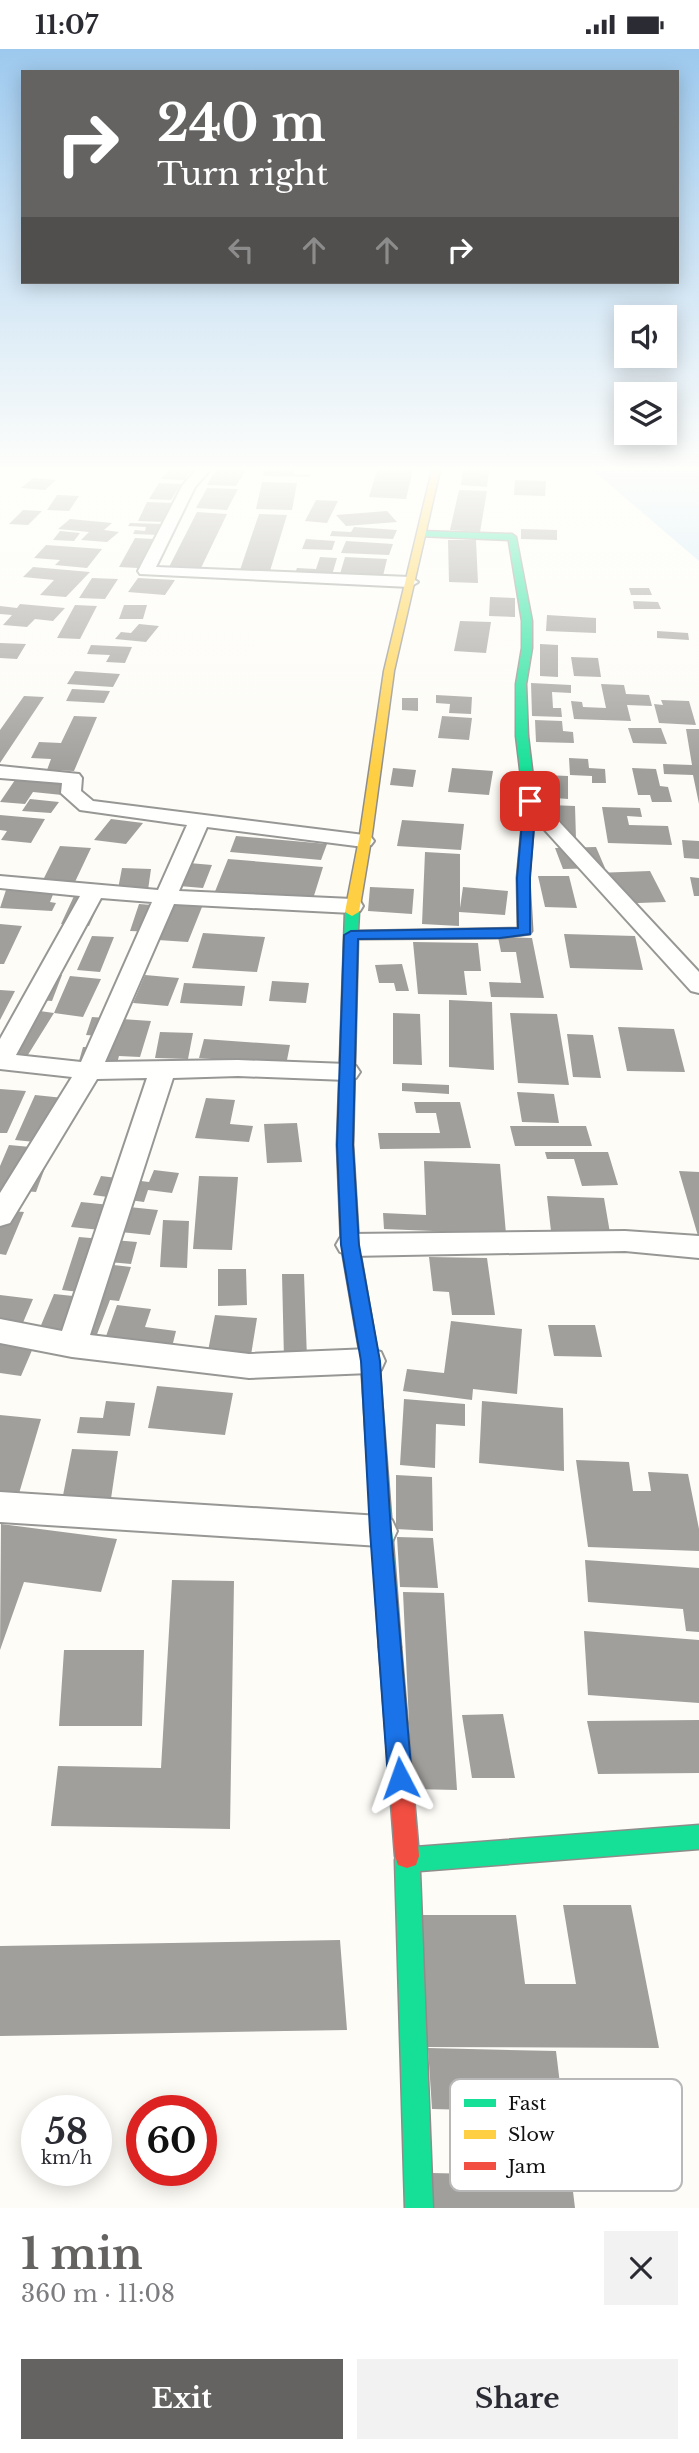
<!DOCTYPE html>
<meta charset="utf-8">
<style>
body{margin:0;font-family:"Libre Baskerville",serif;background:#f2f2f3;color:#2b2b33;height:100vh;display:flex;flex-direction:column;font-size:26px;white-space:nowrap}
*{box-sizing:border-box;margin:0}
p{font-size:23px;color:#7c7c81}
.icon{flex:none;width:38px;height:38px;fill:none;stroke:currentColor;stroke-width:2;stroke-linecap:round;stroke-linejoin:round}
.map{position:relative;height:2159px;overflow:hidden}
.sheet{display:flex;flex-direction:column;background:#fff;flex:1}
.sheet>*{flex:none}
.banner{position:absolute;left:21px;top:21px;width:658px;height:214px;border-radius:0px;box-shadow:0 4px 18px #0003;background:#646362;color:#fff;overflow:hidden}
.tools{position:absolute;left:614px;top:256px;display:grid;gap:14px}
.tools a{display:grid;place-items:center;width:63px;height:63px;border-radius:0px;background:#fff;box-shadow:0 4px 18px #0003;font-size:35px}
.speed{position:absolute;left:21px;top:2046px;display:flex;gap:14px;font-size:35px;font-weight:700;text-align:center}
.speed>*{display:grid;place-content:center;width:91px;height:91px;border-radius:50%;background:#fff;box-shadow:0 4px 18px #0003;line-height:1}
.speed small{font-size:18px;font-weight:400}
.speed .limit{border:10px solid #d22;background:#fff;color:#111}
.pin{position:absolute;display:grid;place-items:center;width:60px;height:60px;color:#fff;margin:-30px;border-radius:14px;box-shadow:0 4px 10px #0006}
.me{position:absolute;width:77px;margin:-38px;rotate:356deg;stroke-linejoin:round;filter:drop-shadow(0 0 5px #0008)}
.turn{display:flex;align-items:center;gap:24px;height:147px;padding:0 21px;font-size:32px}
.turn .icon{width:91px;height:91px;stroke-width:2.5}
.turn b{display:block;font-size:49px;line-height:60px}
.lanes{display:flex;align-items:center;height:66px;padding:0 21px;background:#0003;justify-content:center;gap:35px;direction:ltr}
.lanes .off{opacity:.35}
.round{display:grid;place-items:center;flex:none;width:74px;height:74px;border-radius:0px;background:#f2f2f3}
.overview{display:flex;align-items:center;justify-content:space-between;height:119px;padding:0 21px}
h1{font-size:42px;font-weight:700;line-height:52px;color:#646362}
.action{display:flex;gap:14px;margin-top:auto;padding:14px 21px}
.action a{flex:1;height:80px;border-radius:0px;background:#646362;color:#fff;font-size:28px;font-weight:700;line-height:80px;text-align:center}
.action a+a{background:#f2f2f3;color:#2b2b33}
.status{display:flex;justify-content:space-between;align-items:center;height:49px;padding:0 35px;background:#fff;direction:ltr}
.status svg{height:19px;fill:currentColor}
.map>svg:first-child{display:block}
.water{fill:#cde8f7}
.building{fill:#a19f9c}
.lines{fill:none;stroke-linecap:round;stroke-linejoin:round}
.street-casing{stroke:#979795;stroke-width:4}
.fast-casing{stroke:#8e8d8b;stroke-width:3}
.slow-casing{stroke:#8e8d8b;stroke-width:3}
.jam-casing{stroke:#8e8d8b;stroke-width:3}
.street{fill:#fffffe;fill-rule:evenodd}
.fast{fill:#16e098;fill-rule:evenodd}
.slow{fill:#ffcf43;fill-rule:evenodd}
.jam{fill:#f24e42;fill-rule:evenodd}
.route{fill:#1a73e8;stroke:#114b97;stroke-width:2}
.key{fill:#fff;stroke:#b8b8b8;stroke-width:2}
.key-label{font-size:19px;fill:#111}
</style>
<div class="status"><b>11:07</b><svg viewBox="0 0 49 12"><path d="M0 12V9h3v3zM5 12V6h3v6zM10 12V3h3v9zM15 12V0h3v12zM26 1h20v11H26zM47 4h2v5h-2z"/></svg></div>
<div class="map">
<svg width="699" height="2159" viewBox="0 0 699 2159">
<rect width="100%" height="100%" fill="#fdfcf7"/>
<path class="water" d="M593,421H699V512Z"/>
<path class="building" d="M169,421H192L184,431L161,430Z
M216,421H246L236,437L207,436Z
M264,421H294V425H310V428L263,427Z
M377,421H413L406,450L369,448Z
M463,421H489L487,438L461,436Z
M33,429L56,431L45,441L21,439Z
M515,431L546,432L545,447L514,446Z
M262,433L297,434L292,461L256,460Z
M159,434L181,435L171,451L149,450Z
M207,439L238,440L227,461L196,459Z
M459,441L487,442L480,483L450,481Z
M57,446L79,447L69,462L47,461Z
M316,451L338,452L327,474L305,472Z
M147,453L173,454L164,473L138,472Z
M23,461L42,462L28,476L9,475Z
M387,462L397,473L346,477L336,466Z
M197,463L227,465L201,519L169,518Z
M259,465L287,466L270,522L240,521Z
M70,470L112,474L104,481L119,483L107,493L81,491L89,483L58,480Z
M130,474L164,475L159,486L133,485L135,481L145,482L146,478L128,477Z
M354,478L397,481L393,490L330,487L332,482L351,483Z
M521,480L557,481V491L521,490Z
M60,482L80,484L74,492L53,491Z
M135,489L154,490L138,519L119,518Z
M306,490L335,492L332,501L302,500Z
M448,491H476L478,534L449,533Z
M346,492L393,495L389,506L341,504Z
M46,496L102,500L87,519L55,516L60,511L34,509Z
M320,508L337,509L332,526L295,524L297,519L316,520Z
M345,508L387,510L383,527L340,525Z
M33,518L90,523L66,548L40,546L54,531L23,528Z
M92,529L118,530L105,550L79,549Z
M138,529L175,531L165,546L128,543Z
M629,539H649L652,546H631Z
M490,548L515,549V568L489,567Z
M633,552L658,553L661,560H634Z
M20,555L65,559L53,572L35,570L27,578L3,576L12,566L0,565V557L17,559Z
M75,556L97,557L80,590L57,589Z
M124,556H147L143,570H119Z
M547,566L596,569V584L546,582Z
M460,572L491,573L486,604L454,602Z
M139,575L159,577L146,593L115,590L121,583L131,584Z
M657,582L688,584L689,591L657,589Z
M0,594L26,595L17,610L0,609Z
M540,595L558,596V628L540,627Z
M91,596L132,598L125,614L106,613L110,606L87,605Z
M571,608L598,609L601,628L574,627Z
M75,622L120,625L113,638L67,635Z
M531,634L571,636V644L552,643L553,659H561L562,668L532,667Z
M601,635L624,636L626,645L649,646L652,657L627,656L631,672L574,670L571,652L582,653L583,658L606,659Z
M72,640L110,642L104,654L66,652Z
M436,646L472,648L471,665L449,664L450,655L436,654Z
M24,647L44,648L0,714V681Z
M402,649H418V662L402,661Z
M661,651L689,652L696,676L659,674L654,655L663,656Z
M74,667L97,668L74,722L47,721L51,710L31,709L39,693L61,694Z
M442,667L472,669L469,691L438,689Z
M535,671L562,672L563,682L573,683L574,694L536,693Z
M628,679H661L667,695L633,694Z
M686,680H699V755L693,726L664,725L663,715L692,716Z
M569,709L588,710L589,719L605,720L606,734H592V727L570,726Z
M393,719L416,721L413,738L390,736Z
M452,719L493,722L489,746L448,743Z
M632,719L656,720L660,737L668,738L672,753H652L650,746H638Z
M543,726L568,727V750L542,748Z
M15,731L69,735L62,746L33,743L25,755L0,753Z
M30,750L59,753L51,764L22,762Z
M550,756L575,757L576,790L550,788Z
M602,758L640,759L642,768L627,767L629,776L668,777L672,796L608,794Z
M0,766L45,770L31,794L1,791L7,782L0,781Z
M111,770L143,774L126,795L94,791Z
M402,771L464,775L461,801L397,797Z
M236,787L327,795L321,811L230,803Z
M682,791L699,792V810L684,809Z
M60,797L91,799L74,835L42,833Z
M596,798L605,819L563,820L555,799Z
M425,803L460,805V859L463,838L508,842L505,866L459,863V877L422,875Z
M228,810L323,818L312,853L214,845Z
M189,814L212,816L203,839L179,837Z
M122,819L151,820L148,841L118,840Z
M650,822L666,853L610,855L595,824Z
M538,827H569L577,859L545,858Z
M690,828L699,829V847H694Z
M370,838L414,840L412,865L368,862Z
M6,841L54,843L50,853L56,854L52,862L0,859Z
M74,847L101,850L89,877L61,875Z
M175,850L204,853L188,893L158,891Z
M139,855L165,857L157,883L130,882Z
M0,875L22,877L4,915H0Z
M203,884L265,888L257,923L192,919Z
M564,885L635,887L643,921L570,919Z
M92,887L114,888L100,923L77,921Z
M498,888L532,889L544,949L491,948L489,933L521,934L516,903H501Z
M413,893L478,894L481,922H464L467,946L418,945Z
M402,915L409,942H396L394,934H379L375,916Z
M36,924L62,926L52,952L26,950Z
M145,926L179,929L168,957L133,954Z
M70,927L101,930L83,968L54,964L26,1009L0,1005V987L18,959L54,964Z
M272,932L309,934L306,954L269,952Z
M184,934L245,937L242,957L180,954Z
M0,941L15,942L0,971Z
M449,951L492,953L494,1021L449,1018Z
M393,964L420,965L422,1016L393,1015Z
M510,964L557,965L569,1036L518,1034Z
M92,968L151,972L140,1008L119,1007L117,1014L79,1012L83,998L112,999L116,988L86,986Z
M618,978L674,980L685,1023L627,1022Z
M160,983L193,984L188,1010L155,1009Z
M567,985L593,986L601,1029L573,1028Z
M204,990L290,996L286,1016L199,1009Z
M402,1034L449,1036V1045L402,1042Z
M0,1040L26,1042L7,1084H0Z
M517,1043L554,1045L559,1074L522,1073Z
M35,1046L73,1050L55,1095L15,1091Z
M206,1049L235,1051L230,1075L253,1077L249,1093L195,1089Z
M414,1053H460L471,1099L380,1100L378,1084H440L436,1064H416Z
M297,1074L302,1113L267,1114L264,1075Z
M510,1077H586L592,1097H515Z
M9,1096L52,1100L36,1143L0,1140V1117Z
M545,1103H608L618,1136L582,1137L574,1110H547Z
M424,1112L500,1115L506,1185L384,1180L383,1164L426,1166Z
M154,1121L179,1124L172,1144L148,1141L144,1153L93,1146L101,1127L149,1133Z
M679,1122L699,1123V1187H698Z
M199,1127L238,1128L232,1201L193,1200Z
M547,1147L604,1149L610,1184L551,1182Z
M81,1153L158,1161L150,1186L71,1178Z
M0,1161L24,1163L6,1206L0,1205Z
M163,1171L189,1172L187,1219L160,1218Z
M79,1188L137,1193L131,1215L98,1212L88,1244L62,1241Z
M429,1208L487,1209L495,1266H452L449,1243L433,1242Z
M105,1215L131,1218L119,1252L110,1251L96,1288L39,1281L54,1245L92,1249Z
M218,1220H246L247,1256L218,1257Z
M282,1225H304L307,1310H284Z
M0,1246L33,1250L22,1276L0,1273Z
M117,1256L151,1260L145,1278L176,1282L172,1298L105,1290Z
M215,1266L257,1269L251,1306L208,1302Z
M451,1272L522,1280L517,1345L473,1340L472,1351L403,1342L407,1320L444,1324Z
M548,1276H595L602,1308L554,1307Z
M0,1294L33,1299L21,1327L0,1324Z
M157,1337L233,1344L225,1386L148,1379Z
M404,1350L465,1355V1377L436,1375L435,1419L400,1416Z
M106,1352L135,1354L130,1387L77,1384L80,1368L103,1369Z
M482,1352L563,1359L564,1422L479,1414Z
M0,1366L41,1370L15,1458L0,1457Z
M72,1400L118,1402L108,1470L59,1467Z
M576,1411L629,1413L633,1442H651L648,1423L688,1425L699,1480V1502L588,1498Z
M396,1426L432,1428L433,1482L396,1480Z
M1,1475L117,1490L101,1543L24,1533L0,1601Z
M397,1488L433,1489L438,1539L400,1538Z
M585,1511L699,1519V1583L686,1582L683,1560L588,1553Z
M172,1531L234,1532L230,1780L51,1777L58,1717L161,1719Z
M403,1543L444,1544L457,1741L412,1740Z
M584,1582L699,1591V1654L588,1646Z
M64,1601H144L142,1677H59Z
M503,1665L515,1729H472L462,1666Z
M699,1671V1724L598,1725L587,1672Z
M563,1856H631L659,1999L422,1998L410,1866H516L525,1935H576Z
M340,1891L347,1981L0,1987V1897Z
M428,1999L556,2002L575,2159H434L432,2124L520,2126L513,2062L432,2060Z"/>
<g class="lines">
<g class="street-casing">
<path id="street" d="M196,421H210L195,438L156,518L410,528L418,533L410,538L140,525L138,522L182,437Z
M0,717L79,725L82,729L81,742L93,752L364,786L371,788L374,792L371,796L364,798L207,778L179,842L352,850L360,852L363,857L360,862L352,864L174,855L105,1013L238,1011L347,1015L356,1017L360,1023L356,1029L347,1031L238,1027L173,1029L90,1286L249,1305L370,1300L381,1303L385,1312L381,1321L370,1324L249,1329L72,1308L0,1294V1270L62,1282L147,1029L97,1030L10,1174L0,1177V1144L72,1028L0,1020V990L80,847L0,839V827L158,841L187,776L80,761L61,744L62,734L0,729ZM101,849L152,853L81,1013L16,1006Z
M530,747L537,749L699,923V944L691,942L523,757L520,753L523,749Z
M625,1182L699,1187V1209L625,1202L350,1207L340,1203L336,1196L340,1189L350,1185Z
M0,1443L380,1467L392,1471L397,1482L392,1493L380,1497L0,1473Z"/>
</g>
<g class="fast-casing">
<path id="fast" d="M421,482L512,485L516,488L532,572V599L526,635L528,687L536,753L529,829L532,882L530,885L500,889L358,890L353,1096L359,1196L379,1312L401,1598L398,1605L390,1608L382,1605L379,1598L361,1312L341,1196L337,1096L345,863L352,859L359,863L358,882L518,879L517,829L524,753L516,687V635L522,599V572L509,493V491L418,487V483Z
M699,1776V1800L420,1822L433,2159H405L395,1811L398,1798L407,1795L415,1798Z"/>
</g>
<g class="slow-casing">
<path id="slow" d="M432,421H440L394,622L372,785L359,863L352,867L345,863L360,785L384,622Z"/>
</g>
<g class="jam-casing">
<path id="jam" d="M390,1588L398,1591L401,1598L419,1807L416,1816L407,1819L398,1816L395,1807L379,1598L382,1591Z"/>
</g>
<use href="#street" class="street"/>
<use href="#fast" class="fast"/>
<use href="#slow" class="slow"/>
<use href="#jam" class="jam"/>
</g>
<linearGradient id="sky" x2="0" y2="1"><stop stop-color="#9dc9ee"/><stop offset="0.58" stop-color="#fefefb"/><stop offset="1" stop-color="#fefefb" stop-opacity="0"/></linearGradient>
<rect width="699" height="723" fill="url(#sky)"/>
<path class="route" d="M530,749L536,752L530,829V885L500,889L358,890L353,1096L359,1196L380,1312L391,1482L412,1729L408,1737L400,1741L392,1737L388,1729L370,1482L361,1312L341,1196L337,1096L344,886L351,882L518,879L517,829L524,752Z"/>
<rect x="450" y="2030" width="232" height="112" rx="10" class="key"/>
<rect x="464" y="2050" width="32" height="8" fill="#16e098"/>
<rect x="464" y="2081" width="32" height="9" fill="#ffcf43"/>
<rect x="464" y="2113" width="32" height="8" fill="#f24e42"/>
<g class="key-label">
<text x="508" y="2061">Fast</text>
<text x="508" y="2092">Slow</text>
<text x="508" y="2124">Jam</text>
</g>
</svg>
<div class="tools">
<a><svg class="icon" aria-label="sound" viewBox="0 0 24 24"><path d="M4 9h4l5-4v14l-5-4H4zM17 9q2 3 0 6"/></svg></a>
<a><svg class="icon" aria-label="layers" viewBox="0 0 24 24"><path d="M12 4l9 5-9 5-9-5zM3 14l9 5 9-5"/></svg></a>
</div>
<div class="speed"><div>58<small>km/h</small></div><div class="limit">60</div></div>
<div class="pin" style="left:530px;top:752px;background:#d93025"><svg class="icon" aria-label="arrive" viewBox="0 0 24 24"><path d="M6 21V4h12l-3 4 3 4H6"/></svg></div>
<svg class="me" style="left:400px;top:1729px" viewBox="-20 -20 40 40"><path d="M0-17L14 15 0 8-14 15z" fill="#1a73e8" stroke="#fff" stroke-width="4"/></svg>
<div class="banner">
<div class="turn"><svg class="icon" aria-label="right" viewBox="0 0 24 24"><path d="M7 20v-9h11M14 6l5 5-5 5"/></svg><div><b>240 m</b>Turn right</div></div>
<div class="lanes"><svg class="icon off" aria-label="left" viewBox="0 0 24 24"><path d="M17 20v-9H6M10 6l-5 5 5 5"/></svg><svg class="icon off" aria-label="ahead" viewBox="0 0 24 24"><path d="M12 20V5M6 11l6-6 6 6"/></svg><svg class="icon off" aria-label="ahead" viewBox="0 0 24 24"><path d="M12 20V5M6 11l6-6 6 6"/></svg><svg class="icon" aria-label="right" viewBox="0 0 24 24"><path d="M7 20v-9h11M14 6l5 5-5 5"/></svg></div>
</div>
</div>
<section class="sheet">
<div class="overview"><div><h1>1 min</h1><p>360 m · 11:08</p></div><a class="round"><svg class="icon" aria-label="close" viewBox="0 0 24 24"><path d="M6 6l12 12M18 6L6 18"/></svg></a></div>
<div class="action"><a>Exit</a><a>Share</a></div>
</section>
